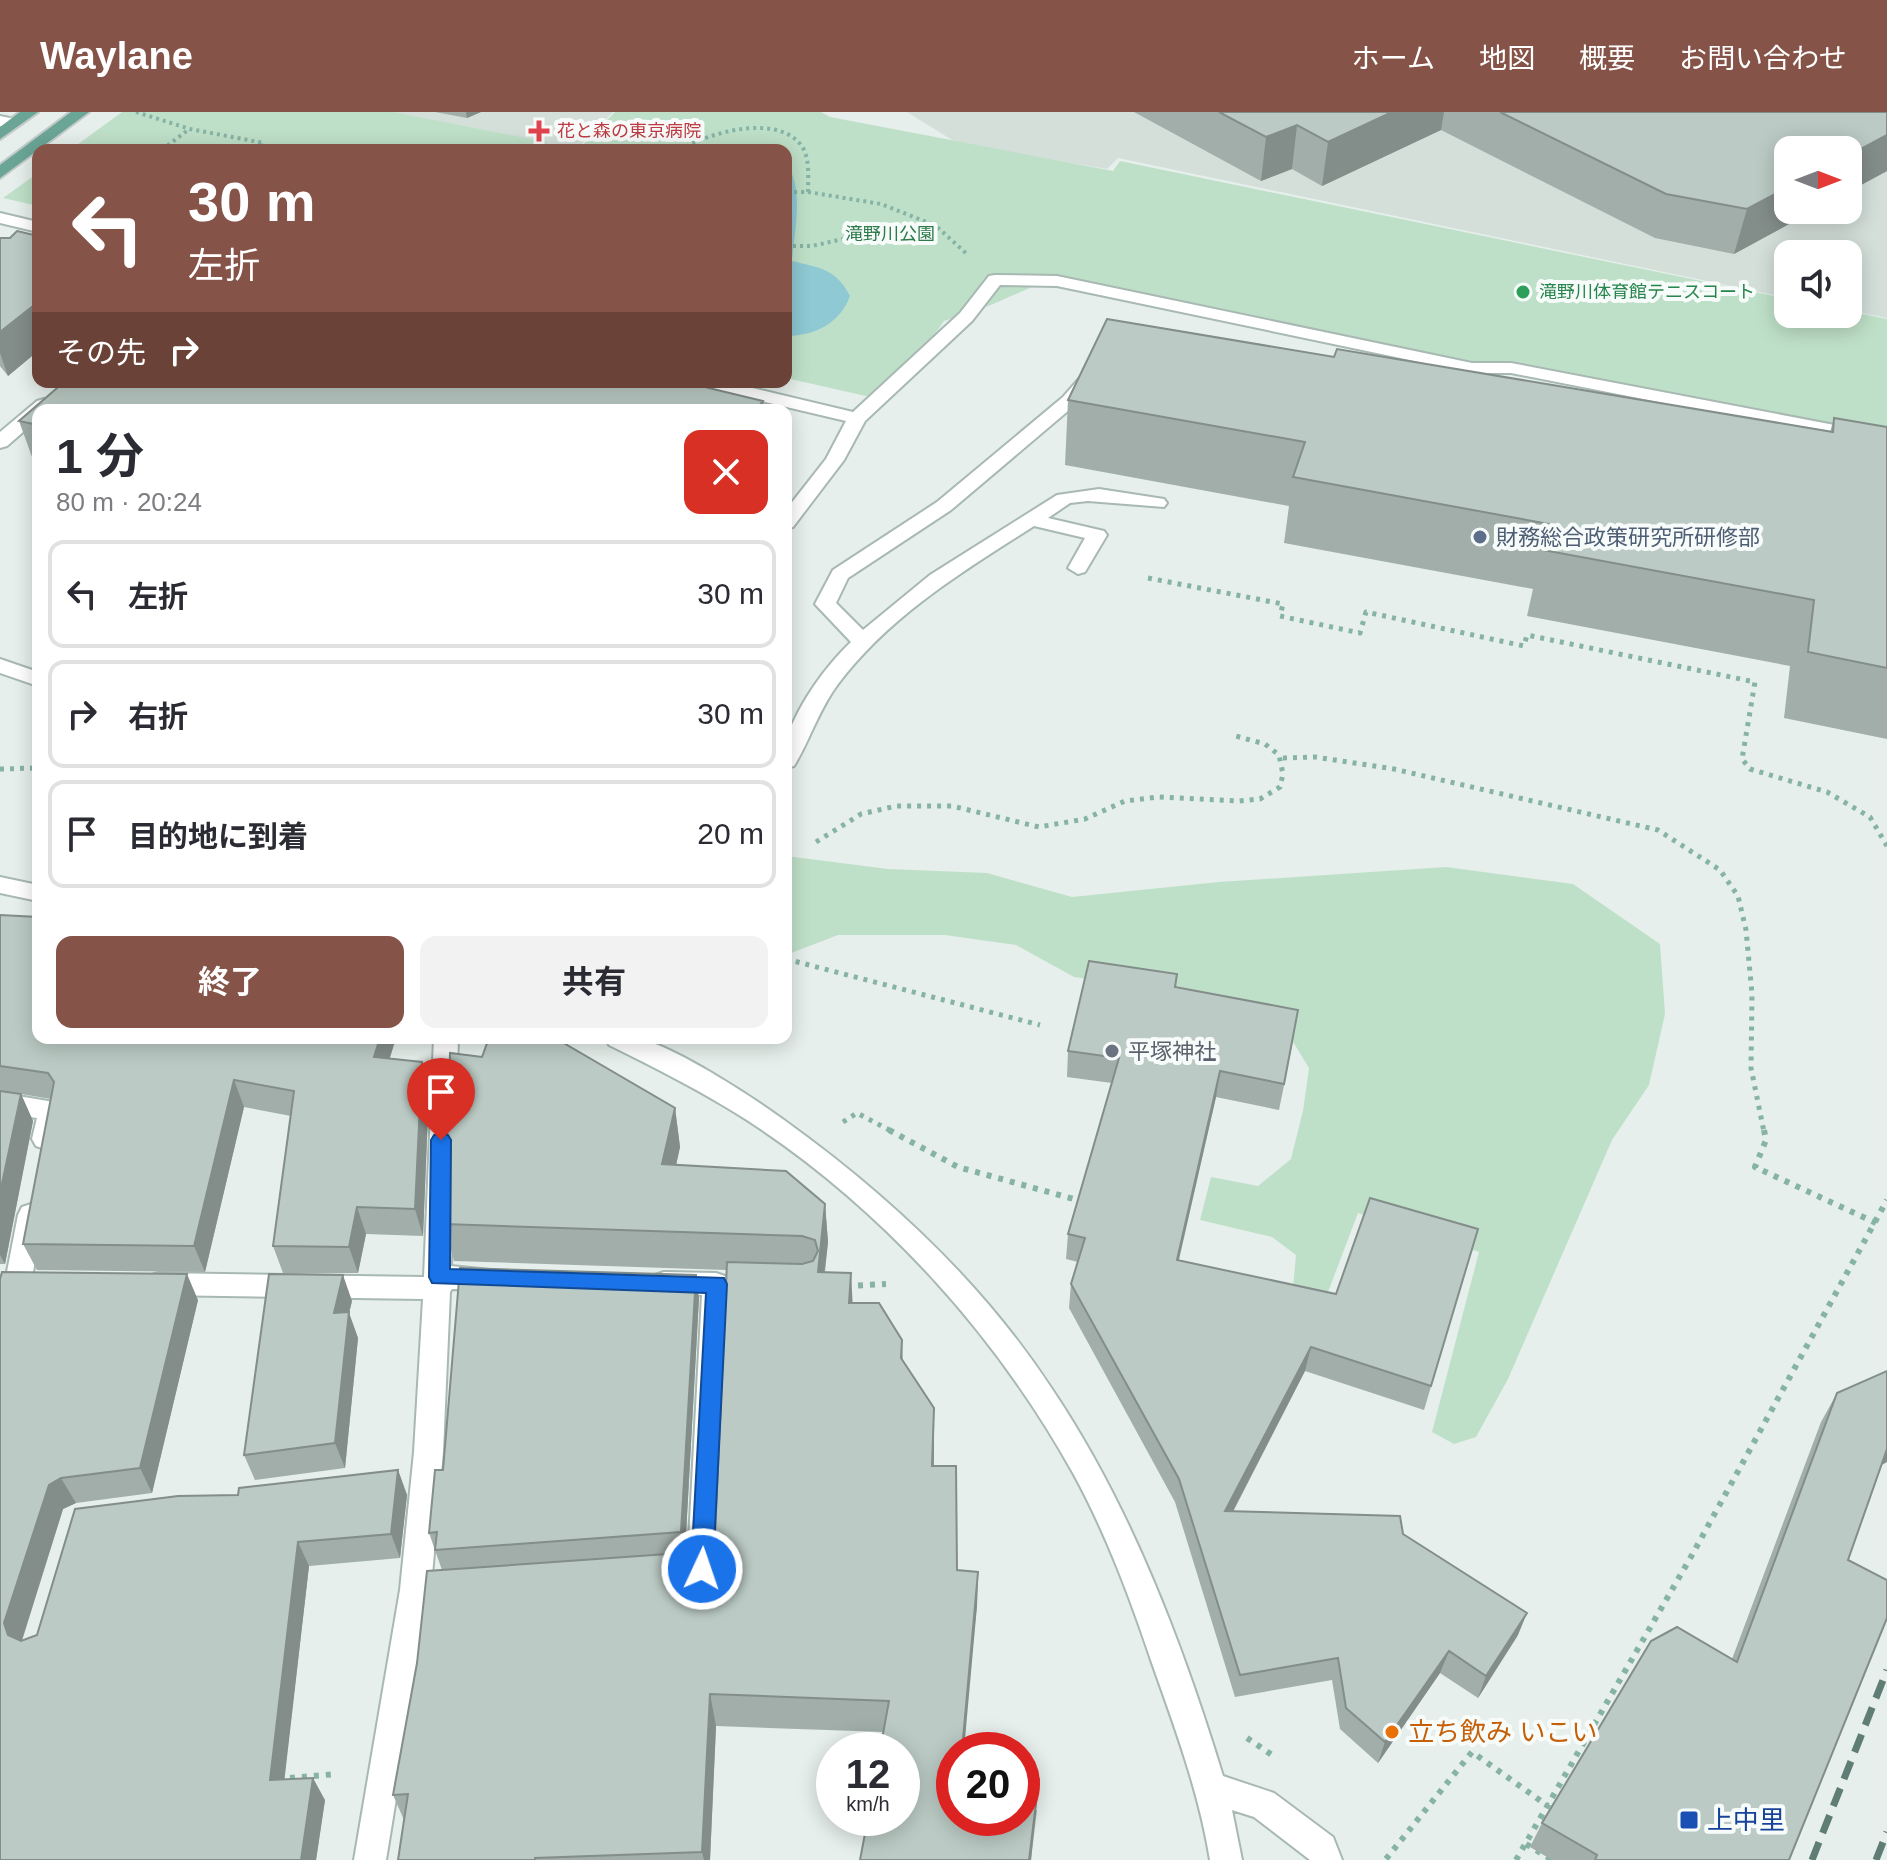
<!DOCTYPE html>
<html lang="ja">
<meta charset="utf-8">
<style>
body{margin:0;font-family:Helvetica,"Noto Sans JP",sans-serif;background:#f2f2f3;color:#2b2b33;height:100vh;display:flex;flex-direction:column;font-size:30px;white-space:nowrap}
*{box-sizing:border-box;margin:0}
p{font-size:26px;color:#7c7c81}
.icon{flex:none;width:44px;height:44px;fill:none;stroke:currentColor;stroke-width:2;stroke-linecap:round;stroke-linejoin:round}
.map{position:relative;flex:1;overflow:hidden}
.drawer{position:absolute;left:32px;top:292px;width:760px;height:640px;display:flex;flex-direction:column;background:#fff;border-radius:16px;box-shadow:0 4px 20px #0003}
.drawer>*{flex:none}
.hud{position:absolute;left:32px;top:32px;width:760px;height:244px;border-radius:16px;box-shadow:0 4px 20px #0003;background:#855347;color:#fff;overflow:hidden}
.needle{width:52px;rotate:90deg}
.tools{position:absolute;left:1774px;top:24px;display:grid;gap:16px}
.tools a{display:grid;place-items:center;width:88px;height:88px;border-radius:16px;background:#fff;box-shadow:0 4px 20px #0003;font-size:40px}
.speed{position:absolute;left:816px;top:1620px;display:flex;gap:16px;font-size:40px;font-weight:700;text-align:center}
.speed>*{display:grid;place-content:center;width:104px;height:104px;border-radius:50%;background:#fff;box-shadow:0 4px 20px #0003;line-height:1}
.speed small{font-size:20px;font-weight:400}
.speed .limit{border:12px solid #d22;background:#fff;color:#111}
.pin{position:absolute;display:grid;place-items:center;width:68px;height:68px;color:#fff;margin:-82px -34px;border-radius:50% 50% 50% 0;rotate:-45deg;box-shadow:0 0 8px #0007}
.pin .icon{rotate:45deg}
.me{position:absolute;width:88px;margin:-44px;rotate:3deg;stroke-linejoin:round;filter:drop-shadow(0 0 6px #0008)}
.turn{display:flex;align-items:center;gap:28px;height:168px;padding:0 24px;font-size:36px}
.turn .icon{width:104px;height:104px;stroke-width:2.5}
.turn b{display:block;font-size:56px;line-height:68px}
.then{display:flex;align-items:center;height:76px;padding:0 24px;background:#0003;gap:16px;font-size:30px}
.round{display:grid;place-items:center;flex:none;width:84px;height:84px;border-radius:16px;background:#f2f2f3}
.headline{display:flex;align-items:center;justify-content:space-between;height:136px;padding:0 24px}
h1{font-size:48px;font-weight:700;line-height:60px}
.cta{display:flex;gap:16px;margin-top:auto;padding:16px 24px}
.cta a{flex:1;height:92px;border-radius:16px;background:#855347;color:#fff;font-size:32px;font-weight:700;line-height:92px;text-align:center}
.cta a+a{background:#f2f2f3;color:#2b2b33}
ul{padding:0;list-style:none}
li{display:flex;align-items:center;gap:24px;height:108px;margin:0 16px 12px;padding:0 8px;border:4px solid #e1e1e2;border-radius:16px}
li div{flex:1}
li b{display:block;font-size:30px}
li em{font-style:normal}
header{display:flex;align-items:center;gap:48px;box-sizing:border-box;height:112px;padding:0 40px;background:#855347;color:#fff}
header strong{font-size:38px}
nav{display:flex;gap:44px;margin-inline-start:auto;font-size:28px}
.map>svg:first-child{display:block}
.built{fill:#d4dfda;fill-rule:evenodd}
.green{fill:#bfe0c8}
.water{fill:#8ec9d4}
.lines{fill:none;stroke-linecap:round;stroke-linejoin:round}
.minor-casing{stroke:#a8b8b2;stroke-width:4}
.major-casing{stroke:#c2cac8;stroke-width:4}
.path-far2{stroke:#86b3a5;stroke-width:4;stroke-dasharray:3 4;stroke-linecap:butt}
.path-far1{stroke:#86b3a5;stroke-width:5;stroke-dasharray:4 6;stroke-linecap:butt}
.path{stroke:#86b3a5;stroke-width:6;stroke-dasharray:5 7;stroke-linecap:butt}
.minor{fill:#fff;fill-rule:evenodd}
.major{fill:#6aa596;fill-rule:evenodd}
.rail{stroke:#5f7d75;stroke-width:7;stroke-dasharray:19 10;stroke-linecap:butt}
.wall{fill:#a1aea9}
.shaded-wall{fill:#838d89}
.building{fill:#bbcac4;stroke:#838d89;stroke-width:2}
.route{fill:#1a73e8;stroke:#114b97;stroke-width:2}
.health-dot{fill:#e0444e;stroke:#f7fbf9;stroke-width:3}
.leisure-dot{fill:#2e9e5b;stroke:#f7fbf9;stroke-width:3}
.service-dot{fill:#5c6f8a;stroke:#f7fbf9;stroke-width:3}
.worship-dot{fill:#6b7280;stroke:#f7fbf9;stroke-width:3}
.food-dot{fill:#e8710a;stroke:#f7fbf9;stroke-width:3}
.transit-dot{fill:#1a4fb4;stroke:#f7fbf9;stroke-width:3}
.labels{text-anchor:middle;dominant-baseline:central;stroke-width:8;stroke-linejoin:round;paint-order:stroke}
.far-health-label{font-size:18px;fill:#be3a42;stroke:#f7fbf9;text-anchor:start}
.far-park-label{font-size:18px;fill:#2d7a4b;stroke:#f7fbf9}
.far-leisure-label{font-size:18px;fill:#27864d;stroke:#f7fbf9;text-anchor:start}
.service-label{font-size:22px;fill:#4e5e75;stroke:#f7fbf9;text-anchor:start}
.worship-label{font-size:22px;fill:#5b616d;stroke:#f7fbf9;text-anchor:start}
.near-food-label{font-size:26px;fill:#c56008;stroke:#f7fbf9;text-anchor:start}
.near-transit-label{font-size:26px;fill:#164399;stroke:#f7fbf9;text-anchor:start}
</style>
<header>
<strong>Waylane</strong>
<nav><a>ホーム</a><a>地図</a><a>概要</a><a>お問い合わせ</a></nav>
</header>
<div class="map">
<svg width="1887" height="1748" viewBox="0 0 1887 1748">
<rect width="100%" height="100%" fill="#e6efeb"/>
<path class="built" d="M390,0H613L576,38Z
M907,0H1887V206L1848,198V142H1788V186L1118,46L1107,57L957,31ZM1788,38H1848V98H1788Z"/>
<path class="green" d="M122,0H393L546,30L552,35L567,38H70Z
M615,0H821L830,5L1113,59L1120,49L1788,187V202H1848V199L1887,207V336L1189,190H1137L1041,171L991,193L944,209L888,289L786,266V38H578Z
M38,61V94L3,86Z
M786,744L888,757L987,761L1072,785L1219,770L1446,755L1573,772L1660,832L1665,902L1649,973L1612,1028L1508,1267L1476,1325L1454,1332L1432,1320L1479,1140L1358,1101L1322,1196L1292,1187L1296,1143L1272,1125L1200,1108L1211,1065L1258,1074L1291,1047L1303,999L1309,956L1284,915L1178,880L1074,865L1016,833L945,823H838L786,843Z"/>
<path class="water" d="M786,52C805,75 794,121 792,149C821,156 836,157 850,184C840,211 815,224 786,224Z"/>
<g class="lines">
<g class="minor-casing">
<path id="minor" d="M0,4L20,8L22,11L14,16L0,14Z
M0,101L38,110V120L0,111Z
M995,163L1057,164L1472,251H1511L1887,323V335L1511,261H1472L1057,174L1000,173L972,209L865,309L844,348L793,415L786,417V398L826,347L846,309L698,274L695,270H727L853,300L960,201L989,164Z
M1090,260L1099,265L1075,293L951,398L848,466L836,491L863,518L930,463L1057,383L1099,377L1164,387L1167,391L1164,395L1088,389L1070,391L1048,406L1104,419L1107,423L1085,460L1078,462L1068,456L1085,426L1034,414C963,459 889,504 838,572C819,597 810,628 794,654L786,656C786,646 784,634 787,625C800,590 825,555 851,530L815,492L833,458L937,390L1063,285L1084,261Z
M44,287L53,293L51,297L38,298V307L7,334L0,336V320L37,289Z
M0,547L38,560V574L0,561Z
M0,765L38,773V789L0,781Z
M434,926H458L451,1154L500,1159L504,1167L500,1175L491,1178L452,1177L450,1180L443,1340L432,1463L456,1461L467,1465L471,1475L467,1485L428,1491L386,1748H354L400,1478L414,1340L423,1187L158,1183L149,1180L145,1172L149,1164L158,1161L424,1165Z
M606,926C617,926 631,924 642,927C683,940 748,982 784,1008C887,1082 982,1170 1052,1277C1130,1393 1182,1530 1223,1664L1274,1681L1333,1725L1342,1748H1310L1254,1705L1232,1698L1242,1748H1210C1199,1680 1175,1616 1152,1551C1130,1486 1106,1421 1073,1361C995,1221 882,1096 747,1008C703,980 656,956 609,933Z
M0,981L60,991L64,998L54,1034L45,1037L36,1034L32,1027L37,1006L0,1001Z
M31,1092L40,1095L44,1103L31,1170L27,1178L18,1181L9,1178L5,1170L18,1103L22,1095Z
M664,1160L716,1161L725,1164L729,1172L717,1457L712,1467L693,1472L683,1468L678,1458L683,1448L688,1446L702,1183L664,1182L655,1179L651,1171L655,1163Z"/>
</g>
<g class="major-casing">
<path id="major" d="M20,0H38L0,27V15Z
M71,0H89L0,66V53Z"/>
</g>
<path class="path-far2" d="M136,0L190,17L264,31L260,38
M162,38L189,17
M680,38C709,20 781,0 803,36C810,49 808,66 808,80H786
M808,80L881,92L934,113
M786,134H812L883,118L936,114L968,143"/>
<path class="path-far1" d="M1148,466L1283,492L1280,504L1360,521L1366,500L1524,534L1527,523L1755,570L1742,647L1750,657L1827,680L1870,705L1887,734
M1283,646L1315,645L1394,657L1658,718L1720,758L1738,784L1746,818L1752,882L1751,956L1764,1020
M0,657L38,656
M816,730L861,702L896,694H952L1039,715L1085,707L1125,689L1158,685L1239,689L1260,687L1280,675L1283,662L1279,643L1265,632L1232,623
M786,847L1040,913
M843,1010L857,1001L893,1020"/>
<path class="path" d="M889,1018L958,1055L1081,1089
M1764,1018L1766,1028L1755,1055L1876,1111
M846,1174L886,1172
M1247,1626L1272,1643
M278,1667L336,1662
M1526,1732L1549,1746L1554,1744
M1386,1747L1472,1640L1548,1694
M1516,1748L1692,1443L1887,1088"/>
<use href="#minor" class="minor"/>
<use href="#major" class="major"/>
<path class="rail" d="M1812,1748L1887,1558
M1876,1748L1887,1720"/>
</g>
<path class="wall" d="M435,0H481L467,6Z
M1134,0H1887V59L1848,80L1788,98H1815L1734,142L1655,126L1441,18L1322,74L1292,57L1261,69Z
M38,124V239L8,264L0,254V126Z
M1334,245L1830,320L1834,306L1887,315V627L1784,606L1790,554L1527,504L1533,477L1284,431L1289,394L1065,353L1068,288Z
M64,270H684L763,289L764,298H38V357L36,356L19,309Z
M0,803L38,926L390,946L422,950L429,977L423,1124L366,1122L358,1161H283L273,1134L291,1004L244,995L205,1160L37,1158L23,1132L51,987L21,982L33,1009L5,1152H0Z
M1175,875L1294,924L1279,998L1216,985L1179,1148L1336,1182L1478,1117L1424,1298L1305,1259L1233,1400L1403,1422L1518,1523L1478,1586L1440,1561L1378,1651L1340,1617L1332,1568L1235,1585L1175,1390L1069,1196L1071,1172L1078,1150L1066,1147L1068,1122L1112,971L1067,965L1068,939Z
M482,945L675,996L680,1035L676,1053L825,1092L828,1130L825,1160L853,1191L902,1228L903,1249L934,1296V1354L957,1458L978,1460L977,1494L954,1706L1037,1698L1031,1748H860L884,1620L716,1614L710,1748H398L404,1708L393,1683L442,1458L429,1421L443,1358L699,1186L685,1441L696,1440L709,1434L715,1423L727,1158L454,1149L444,1112Z
M0,1167L198,1188L152,1381L76,1391L63,1397L22,1529L37,1523L238,1383L398,1358L407,1383L400,1446L309,1454L284,1667L325,1688L316,1748H0Z
M352,1189L349,1201L358,1226L345,1356L255,1368L244,1343Z
M1837,1281L1882,1353L1848,1448L1789,1748H1552L1530,1735L1542,1711L1732,1547L1821,1310Z"/>
<path class="shaded-wall" d="M466,0H481L467,6Z
M1392,0H1444L1441,18L1322,74L1328,30Z
M1297,13L1292,57L1261,69L1266,25Z
M1887,23V59L1848,80V44Z
M1788,75V98H1815L1734,142L1747,97Z
M38,190V239L8,264L0,241V220Z
M763,289L764,298H756Z
M380,926H396L382,972L374,945Z
M422,950L429,977L423,1124L415,1097Z
M1220,959L1216,985L1173,1172L1177,1148Z
M234,968L244,995L205,1160L194,1134Z
M21,982L33,1009L5,1152L0,1143V1081Z
M675,996L680,1035L668,1090L662,1052Z
M825,1092L828,1130L820,1197L818,1160Z
M357,1095L366,1122L358,1161L349,1135Z
M851,1161L853,1198L849,1191Z
M187,1162L198,1188L152,1381L140,1356Z
M343,1163L352,1189L349,1201L358,1226L345,1356L335,1331L334,1201Z
M696,1163L699,1186L685,1441L681,1420Z
M1311,1235L1305,1259L1221,1422L1225,1399Z
M934,1296V1332L933,1389L932,1354Z
M1887,1334V1350L1873,1358Z
M398,1358L407,1383L400,1446L391,1422Z
M61,1366L76,1391L63,1397L20,1534L8,1523L4,1511L49,1373Z
M298,1430L309,1454L282,1689L270,1668Z
M978,1460L977,1494L964,1638H962Z
M1527,1501L1518,1523L1478,1586L1486,1564Z
M1449,1539L1440,1561L1378,1651L1385,1630Z
M710,1582L716,1614L710,1748H704L702,1740Z
M313,1666L325,1688L316,1748H301Z
M1039,1667L1031,1748H1029Z"/>
<path class="building" d="M1219,0H1392L1328,30L1297,13L1266,25Z
M1500,0H1887V23L1848,44V38H1788V75L1747,97L1666,82Z
M17,119L38,124V190L0,220V126H10Z
M1107,207L1334,245L1337,237L1833,320L1834,306L1887,315V556L1808,540L1814,488L1543,438L1549,412L1293,365L1305,330L1068,288Z
M64,270H684L763,289L756,298H38V313L19,309Z
M0,803L38,805V926H380L374,945L422,950L415,1097L357,1095L349,1135L273,1134L294,979L234,968L194,1134L23,1132L54,970L48,961L0,954Z
M1089,849L1177,862L1175,875L1298,898L1284,972L1220,959L1177,1148L1336,1182L1370,1086L1478,1117L1431,1274L1311,1235L1225,1399L1400,1404L1403,1422L1527,1501L1486,1564L1449,1539L1385,1630L1346,1596L1338,1546L1240,1563L1179,1367L1071,1172L1085,1126L1068,1122L1119,946L1068,939Z
M489,926H555L675,996L662,1052L786,1059L825,1092L818,1160L851,1161L849,1191H879L902,1228L901,1246L934,1296L932,1354H956L957,1458L978,1460L962,1638H954V1706H1022V1664L1039,1667L1029,1748H860L868,1706H902V1638H880L889,1589L710,1582L702,1740L535,1746V1748H398L408,1682L393,1683L417,1551L427,1459L696,1440L709,1434L715,1423L727,1150L802,1152L813,1149L818,1139L815,1128L802,1124L444,1112L450,941L482,945Z
M0,979L21,982L0,1081Z
M460,1156L696,1163L681,1420L435,1438L437,1420L429,1421L435,1358H443Z
M2,1160L187,1162L140,1356L61,1366L49,1373L4,1511L8,1523L21,1529L37,1523L75,1397L178,1384L238,1383L239,1376L398,1358L391,1422L298,1430L270,1668L313,1666L301,1748H0V1167Z
M269,1162L343,1163L334,1201L349,1200L335,1331L244,1343Z
M1887,1259V1337L1848,1448L1887,1468V1506L1789,1748H1595L1597,1743L1542,1711L1651,1529L1677,1515L1737,1550L1837,1281Z"/>
<path class="route" d="M441,1021L448,1023L451,1028L450,1157L724,1166L727,1172L713,1457L710,1464L702,1467L694,1464L691,1457L706,1181L432,1171L429,1165L431,1028L434,1023Z"/>
<path class="health-dot" d="M535 7h8v8h8v8h-8v8h-8v-8h-8v-8h8z"/>
<circle class="leisure-dot" cx="1523" cy="180" r="8"/>
<circle class="service-dot" cx="1480" cy="425" r="8"/>
<circle class="worship-dot" cx="1112" cy="939" r="8"/>
<circle class="food-dot" cx="1392" cy="1620" r="8"/>
<rect class="transit-dot" x="1679" y="1698" width="20" height="20" rx="4"/>
<g class="labels">
<g class="far-health-label">
<text x="557" y="19">花と森の東京病院</text>
</g>
<g class="far-park-label">
<text x="890" y="122">滝野川公園</text>
</g>
<g class="far-leisure-label">
<text x="1539" y="180">滝野川体育館テニスコート</text>
</g>
<g class="service-label">
<text x="1496" y="425">財務総合政策研究所研修部</text>
</g>
<g class="worship-label">
<text x="1128" y="939">平塚神社</text>
</g>
<g class="near-food-label">
<text x="1408" y="1620">立ち飲み いこい</text>
</g>
<g class="near-transit-label">
<text x="1707" y="1708">上中里</text>
</g>
</g>
</svg>
<div class="tools">
<a><svg class="needle" viewBox="-14 -14 28 28"><path d="M0-13l5 13h-10z" fill="#e53935"/><path d="M0 13l5-13h-10z" fill="#7c7c81"/></svg></a>
<a><svg class="icon" aria-label="sound" viewBox="0 0 24 24"><path d="M4 9h4l5-4v14l-5-4H4zM17 9q2 3 0 6"/></svg></a>
</div>
<div class="speed"><div>12<small>km/h</small></div><div class="limit">20</div></div>
<div class="pin" style="left:441px;top:1028px;background:#d93025"><svg class="icon" aria-label="arrive" viewBox="0 0 24 24"><path d="M6 21V4h12l-3 4 3 4H6"/></svg></div>
<svg class="me" style="left:702px;top:1457px" viewBox="-20 -20 40 40"><circle r="17" fill="#1a73e8" stroke="#fff" stroke-width="3"/><path d="M0-11L8 9 0 5-8 9z" fill="#fff"/></svg>
<div class="hud">
<div class="turn"><svg class="icon" aria-label="left" viewBox="0 0 24 24"><path d="M17 20v-9H6M10 6l-5 5 5 5"/></svg><div><b>30 m</b>左折</div></div>
<div class="then">その先<svg class="icon" aria-label="right" viewBox="0 0 24 24"><path d="M7 20v-9h11M14 6l5 5-5 5"/></svg></div>
</div>
<section class="drawer">
<div class="headline"><div><h1>1 分</h1><p>80 m · 20:24</p></div><a class="round" style="background:#d93025;color:#fff"><svg class="icon" aria-label="close" viewBox="0 0 24 24"><path d="M6 6l12 12M18 6L6 18"/></svg></a></div>
<ul>
<li><svg class="icon" aria-label="left" viewBox="0 0 24 24"><path d="M17 20v-9H6M10 6l-5 5 5 5"/></svg><div><b>左折</b></div><em>30 m</em></li>
<li><svg class="icon" aria-label="right" viewBox="0 0 24 24"><path d="M7 20v-9h11M14 6l5 5-5 5"/></svg><div><b>右折</b></div><em>30 m</em></li>
<li><svg class="icon" aria-label="arrive" viewBox="0 0 24 24"><path d="M6 21V4h12l-3 4 3 4H6"/></svg><div><b>目的地に到着</b></div><em>20 m</em></li>
</ul>
<div class="cta"><a>終了</a><a>共有</a></div>
</section>
</div>
